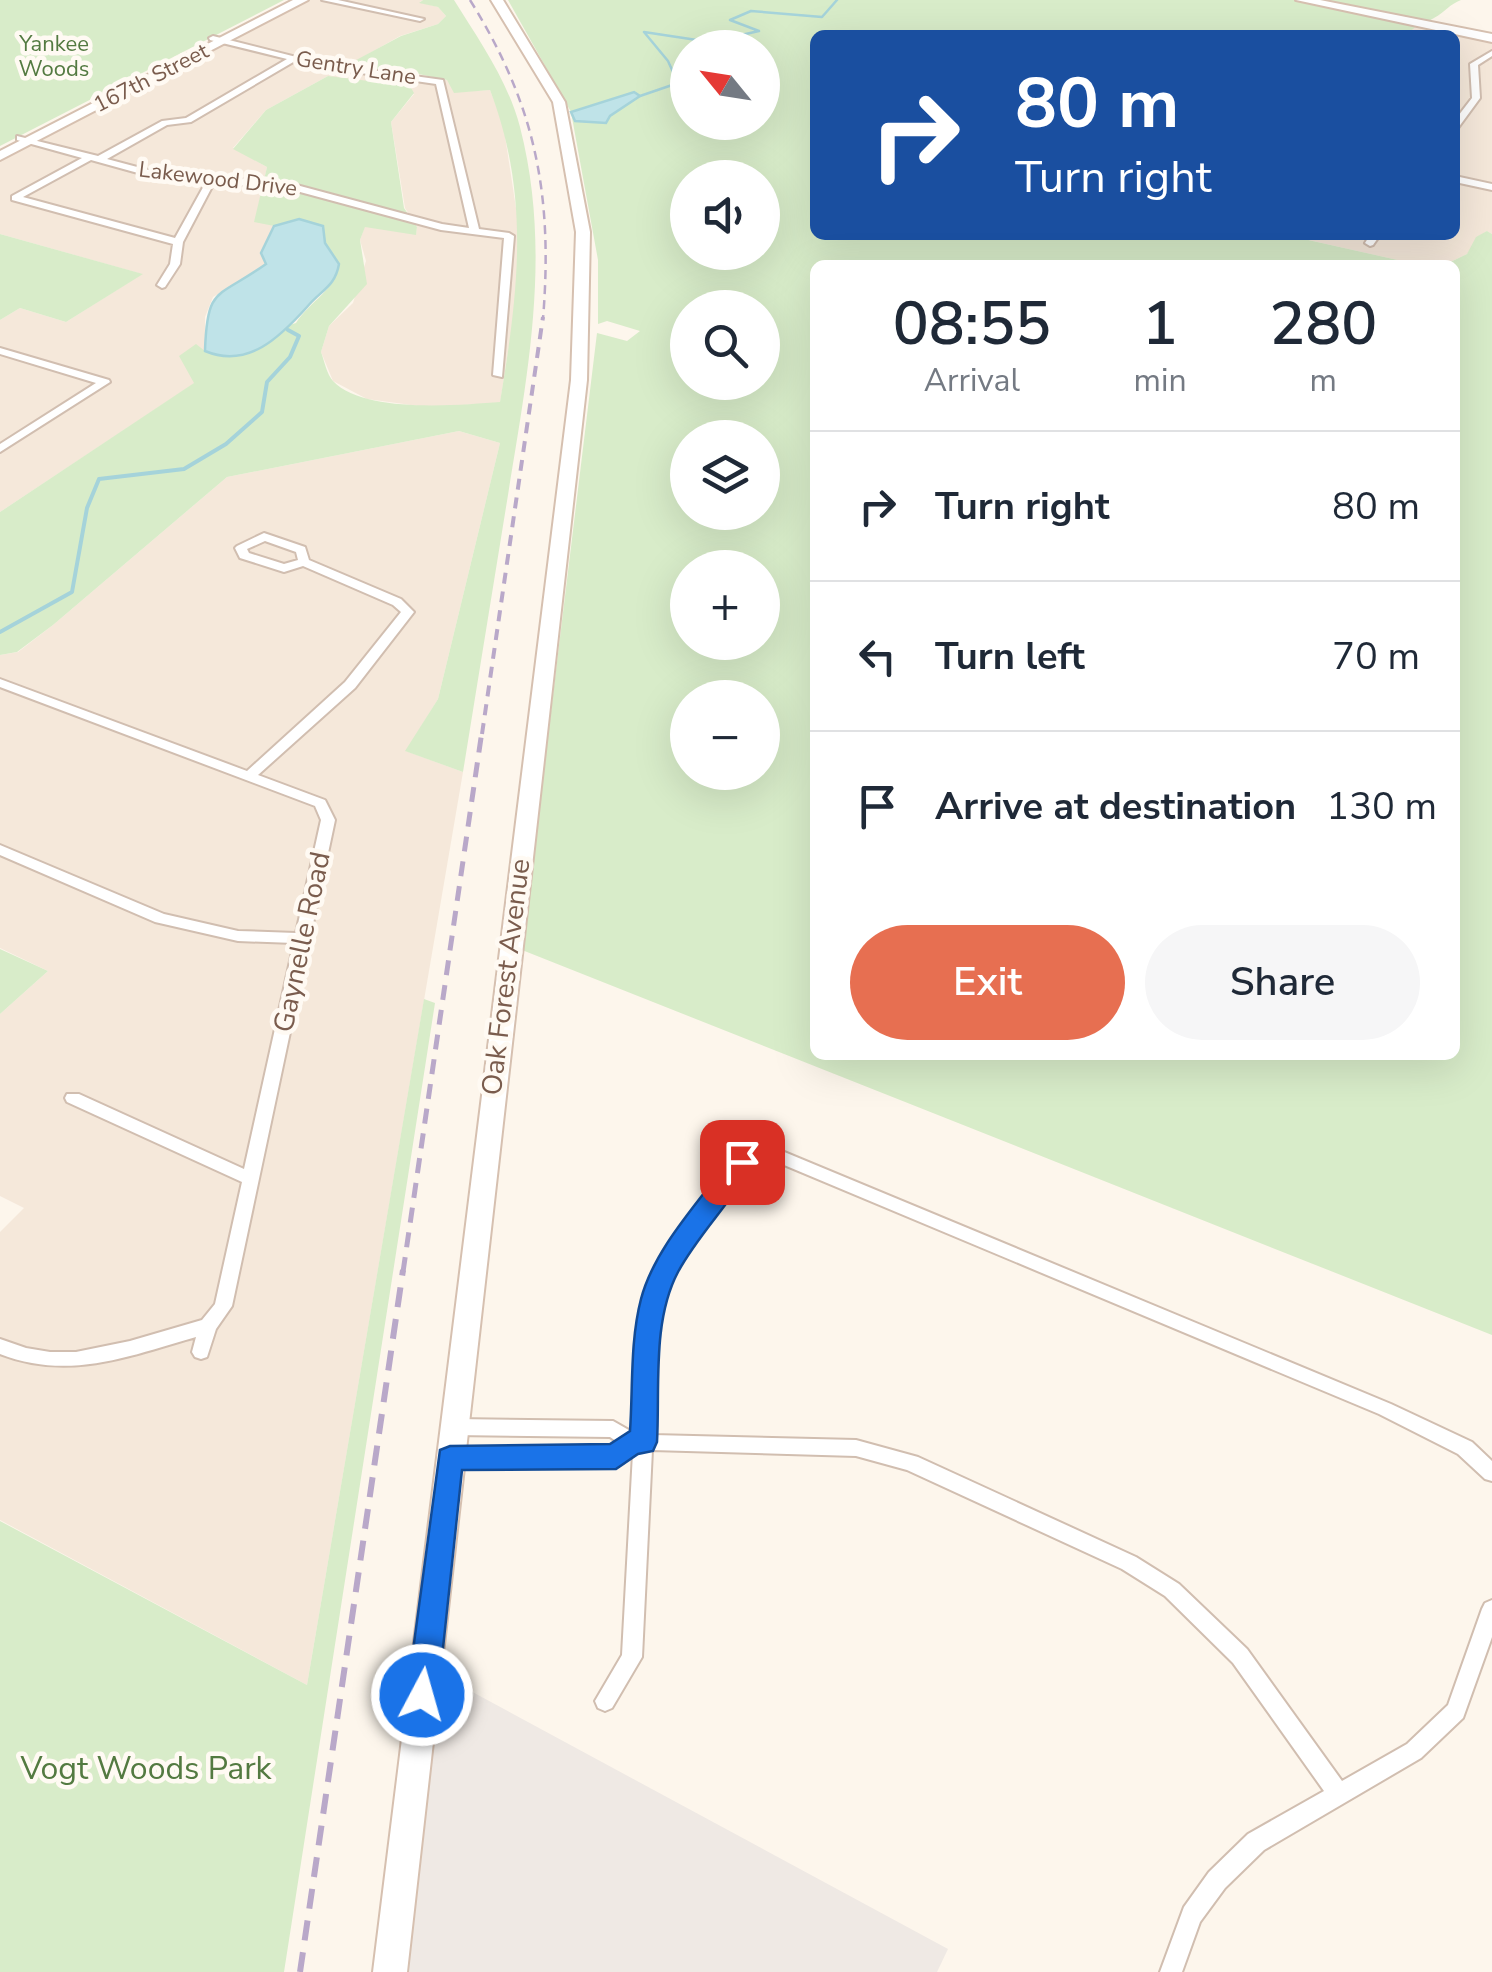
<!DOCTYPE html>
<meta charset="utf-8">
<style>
body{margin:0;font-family:"Nunito Sans",sans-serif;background:#f6f6f7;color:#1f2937;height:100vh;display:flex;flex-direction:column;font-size:38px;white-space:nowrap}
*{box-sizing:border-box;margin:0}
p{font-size:32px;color:#747a83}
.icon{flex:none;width:55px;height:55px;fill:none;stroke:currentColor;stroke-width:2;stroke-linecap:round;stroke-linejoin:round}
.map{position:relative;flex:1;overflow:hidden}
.details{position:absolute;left:810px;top:260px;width:650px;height:800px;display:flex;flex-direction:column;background:#fff;border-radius:15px;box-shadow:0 10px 40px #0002}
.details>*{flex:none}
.top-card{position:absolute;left:810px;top:30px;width:650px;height:210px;border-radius:15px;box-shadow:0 10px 40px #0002;background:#1a4fa0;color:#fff;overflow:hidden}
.needle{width:65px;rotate:300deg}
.controls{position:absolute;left:670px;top:30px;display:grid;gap:20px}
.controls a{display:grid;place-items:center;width:110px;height:110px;border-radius:50%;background:#fff;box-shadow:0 10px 40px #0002;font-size:50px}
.pin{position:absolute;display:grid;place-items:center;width:85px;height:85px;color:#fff;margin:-42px;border-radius:20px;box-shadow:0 5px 15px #0006}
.me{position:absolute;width:110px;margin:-55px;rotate:6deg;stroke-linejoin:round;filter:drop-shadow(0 0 8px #0008)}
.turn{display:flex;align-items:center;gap:35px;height:210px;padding:0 40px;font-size:45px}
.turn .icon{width:130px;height:130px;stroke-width:2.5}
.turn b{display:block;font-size:70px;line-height:85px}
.eta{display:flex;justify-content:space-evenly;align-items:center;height:170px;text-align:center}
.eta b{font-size:60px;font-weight:600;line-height:70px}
.action{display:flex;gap:20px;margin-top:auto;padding:20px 40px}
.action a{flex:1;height:115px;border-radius:60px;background:#e76f51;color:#fff;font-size:40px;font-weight:600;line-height:115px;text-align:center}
.action a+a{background:#f6f6f7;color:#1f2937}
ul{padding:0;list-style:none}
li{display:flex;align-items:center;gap:30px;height:150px;padding:0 40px;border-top:2px solid #e0e1e3}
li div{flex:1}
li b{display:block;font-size:38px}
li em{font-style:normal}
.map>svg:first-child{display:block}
.residential{fill:#f5e8da}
.industrial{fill:#efe9e4}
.green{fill:#d8ecc9;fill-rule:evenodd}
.water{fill:#bfe3e8;stroke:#a5d3da;stroke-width:2.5}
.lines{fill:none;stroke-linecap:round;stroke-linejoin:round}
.stream-far1{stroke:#a5d3da;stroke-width:2.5}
.stream{stroke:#a5d3da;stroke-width:4}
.street-casing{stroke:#d1beb0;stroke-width:4}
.secondary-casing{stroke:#d6c0b0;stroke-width:4}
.street{fill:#fff;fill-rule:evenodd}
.secondary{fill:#fff;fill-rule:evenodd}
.rail-far3{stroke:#b9a8c9;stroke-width:2.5;stroke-dasharray:9 6;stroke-linecap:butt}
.rail-far2{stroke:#b9a8c9;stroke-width:4;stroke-dasharray:11 8;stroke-linecap:butt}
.rail-far1{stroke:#b9a8c9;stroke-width:5;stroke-dasharray:15 10;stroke-linecap:butt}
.rail{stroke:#b9a8c9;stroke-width:6;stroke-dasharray:20 12;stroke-linecap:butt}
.route{fill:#1a73e8;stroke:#114b97;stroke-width:2.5}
.labels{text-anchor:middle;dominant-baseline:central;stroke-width:9;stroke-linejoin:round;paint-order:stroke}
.far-park-label{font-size:22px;fill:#537a41;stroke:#fffaf3}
.far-street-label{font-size:22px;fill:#7a5c4d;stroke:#fffaf3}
.street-label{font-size:28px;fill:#7a5c4d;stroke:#fffaf3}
.near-park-label{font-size:32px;fill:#537a41;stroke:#fffaf3}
</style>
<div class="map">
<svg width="1492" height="1972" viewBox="0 0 1492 1972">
<rect width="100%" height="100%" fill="#fdf6ec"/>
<path class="residential" d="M308,0H423L420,2L438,7L446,16L438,24L400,36L347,66L447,80L455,92L490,90L503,123L519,228L517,295L500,403L426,407L367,399L333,381L321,352L329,326L353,303L366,261L360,240L365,226L416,234L417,227L405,208L391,122L414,94L328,76L266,110L233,148L267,167L255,221L274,226L261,253L267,264L213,297L205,317V351L195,383L0,512V320L20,308L66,322L142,274L0,234V161Z
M1417,24L1492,40V234L1487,231L1467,254L1444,265H1420L1286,235H1455V35H1407Z
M459,431L500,443L438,699L406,751L463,772L307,1685L0,1520V1232L24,1208L0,1196V1014L48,971L0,948V655L18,652L53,625L227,477Z"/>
<path class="industrial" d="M439,1674L948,1949L937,1972H407Z"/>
<path class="green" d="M0,0H284L0,146Z
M423,0H454C479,40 508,81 520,127C552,251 528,372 508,495C493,587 478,680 463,772L405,751L438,699L500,443L459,431L227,477L53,625L17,652L0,655V512L194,383L179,356L196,344L205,351L296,323C311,300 335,291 339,264L325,243L299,219L274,226L254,222L267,167L233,149L266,110L328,76L410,86L414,93L391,122L404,208L417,227L416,235L365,227L360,240L367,284L329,326L321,352C324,360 327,375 333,381C364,414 458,405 500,402C518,293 531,197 490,90L454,93L447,80L409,72L345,66L401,36L438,24L446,16L438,7L419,3Z
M508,0H1461C1450,4 1445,12 1434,18C1421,26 1420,21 1407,35H815V235H1286L1420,265H815V1055H1455V265H1444L1467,254L1476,237L1487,231L1492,234V1335L522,950L597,333L627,341L640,331L607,321L598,324V260L571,112ZM688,48H762V122H688ZM688,178H762V252H688ZM688,308H762V382H688ZM688,438H762V512H688ZM688,568H762V642H688ZM688,698H762V772H688Z
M0,234L143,274L66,322L20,308L0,320Z
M0,949L48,971L0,1014Z
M424,999L435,1003L284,1972H0V1521L307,1685Z"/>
<path class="water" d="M634,92L640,96L610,116L606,123L575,121L571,112Z
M299,219L323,226L325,243L339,264C335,287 321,290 307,307C280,337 248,369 205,351C207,285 217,299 266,264L261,253L274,226Z"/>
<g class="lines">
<path class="stream-far1" d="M640,96L678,83L668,61L644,32L710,42L759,31L730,20L751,11L822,17L837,0"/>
<path class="stream" d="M0,632L72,592L87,508L99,479L184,469L226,444L262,412L267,382L290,357L299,336L288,330"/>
<g class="street-casing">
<path id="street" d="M322,0H338L424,19L420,21Z
M213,36L320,63L443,80L479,229L509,233L514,236L502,377L493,375L504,238L441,230L289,189L214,183L183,242L180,264L165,287L162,288L157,285L170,264L173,244L12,200V196L82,158L17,140V136L98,156L162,121L186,118L287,59L210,40L209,38ZM295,61L320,67L436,84L469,228L442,224L289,183L156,172L107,159L167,125L191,122ZM91,160L156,178L206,182L175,238L23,197Z
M1492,51V56L1478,65L1480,98L1458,128L1455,129V120L1472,98L1470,64Z
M1455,176L1492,184V190L1455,182Z
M1370,235H1380L1373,245L1370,246L1365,243Z
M0,348L109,380L110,382L0,452V444L96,383L0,354Z
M264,533L305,547L309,560L401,599L414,612L355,688L258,775L325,800L335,820L232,1306L216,1329L207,1357L201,1359L195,1357L192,1352L196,1337C129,1356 69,1381 0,1354V1339L26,1348L50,1352H76L130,1341L202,1320L215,1304L242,1182L67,1102L65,1098L67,1094H79L244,1169L294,943L238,941L155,922L0,855V845L164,914L238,931L296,933L321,820L315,806L0,687V679L247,771L345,682L401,612L393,605L303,566L284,572L240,558L235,548L237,546ZM265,541L296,552L298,560L284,564L249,553L247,549Z
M758,1141L1391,1404L1472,1442L1492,1461V1481L1485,1479L1458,1454L1379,1414L760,1155C716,1200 667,1261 658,1326C653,1361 654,1399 653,1435L856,1440L918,1457L1136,1557L1179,1584L1247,1649L1342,1781L1407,1744L1448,1705L1482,1609L1485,1603L1492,1600V1637L1463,1718L1421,1758L1264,1850L1225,1888L1200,1922L1182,1972H1160L1184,1907L1209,1872L1248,1834L1324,1791L1233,1663L1165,1596L1122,1569L907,1470L856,1456L652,1450L642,1657L612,1708L605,1711L598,1708L595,1701L622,1655L633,1453L616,1465L450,1466L443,1464L441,1458L443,1452L450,1450L612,1449L619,1443L610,1437L454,1435L448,1433L445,1427L448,1421L454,1419L613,1421L634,1433C636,1398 635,1360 640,1325C648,1276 679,1228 710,1189C722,1173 739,1149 758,1141Z"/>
</g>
<g class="secondary-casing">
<path id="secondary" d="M293,0H308L0,160V151Z
M491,0H503L565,102L590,232L587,380L407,1972H373L571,380L576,232L553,102Z
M1296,0H1320L1492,34V42Z"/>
</g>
<use href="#street" class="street"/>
<use href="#secondary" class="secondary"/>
<path class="rail-far3" d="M470,0C536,106 553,195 543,319"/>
<path class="rail-far2" d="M482,734L543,317"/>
<path class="rail-far1" d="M403,1272L482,731"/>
<path class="rail" d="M300,1972L403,1270"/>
</g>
<path class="route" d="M742,1153L751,1155L754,1162C733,1201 699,1233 678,1272C652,1321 660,1388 657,1442L653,1451L638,1454L616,1469L462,1470L438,1695L433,1705L422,1709L411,1705L407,1695L440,1450L450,1446L610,1444L630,1431C633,1388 630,1341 641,1299C655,1246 702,1199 733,1155Z"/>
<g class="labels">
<g class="far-park-label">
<text x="54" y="44">Yankee<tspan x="54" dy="25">Woods</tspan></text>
</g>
<g class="far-street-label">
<text transform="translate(356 68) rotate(9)">Gentry Lane</text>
<text transform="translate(151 78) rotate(-27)">167th Street</text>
<text transform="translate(218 179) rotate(7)">Lakewood Drive</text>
</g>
<g class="street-label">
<text transform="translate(302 942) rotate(-78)">Gaynelle Road</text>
<text transform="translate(506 977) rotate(-83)">Oak Forest Avenue</text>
</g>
<g class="near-park-label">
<text x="146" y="1768">Vogt Woods Park</text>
</g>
</g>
</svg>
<div class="controls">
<a><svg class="needle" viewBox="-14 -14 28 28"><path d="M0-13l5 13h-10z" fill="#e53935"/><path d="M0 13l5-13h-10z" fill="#747a83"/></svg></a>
<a><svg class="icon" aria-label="sound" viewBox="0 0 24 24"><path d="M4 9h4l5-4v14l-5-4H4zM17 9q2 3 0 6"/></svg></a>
<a><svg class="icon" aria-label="search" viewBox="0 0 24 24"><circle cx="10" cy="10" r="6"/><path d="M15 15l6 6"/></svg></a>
<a><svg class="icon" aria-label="layers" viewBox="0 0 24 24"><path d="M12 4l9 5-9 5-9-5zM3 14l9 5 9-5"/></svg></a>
<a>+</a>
<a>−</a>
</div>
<div class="pin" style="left:742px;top:1162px;background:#d93025"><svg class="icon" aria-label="arrive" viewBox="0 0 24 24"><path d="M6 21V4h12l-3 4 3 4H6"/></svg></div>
<svg class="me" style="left:422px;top:1695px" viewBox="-20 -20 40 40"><circle r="17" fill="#1a73e8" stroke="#fff" stroke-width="3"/><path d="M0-11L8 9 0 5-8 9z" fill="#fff"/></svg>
<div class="top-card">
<div class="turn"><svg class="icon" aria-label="right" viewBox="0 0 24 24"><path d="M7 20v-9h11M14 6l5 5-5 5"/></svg><div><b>80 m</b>Turn right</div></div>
</div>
<section class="details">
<div class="eta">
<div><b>08:55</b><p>Arrival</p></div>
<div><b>1</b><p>min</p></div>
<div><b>280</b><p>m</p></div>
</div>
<ul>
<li><svg class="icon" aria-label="right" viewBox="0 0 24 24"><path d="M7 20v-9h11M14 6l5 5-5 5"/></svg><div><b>Turn right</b></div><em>80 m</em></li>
<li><svg class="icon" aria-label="left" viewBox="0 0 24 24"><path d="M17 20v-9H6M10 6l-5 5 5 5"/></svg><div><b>Turn left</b></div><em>70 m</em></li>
<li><svg class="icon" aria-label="arrive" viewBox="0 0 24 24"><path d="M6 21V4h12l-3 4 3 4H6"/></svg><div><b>Arrive at destination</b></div><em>130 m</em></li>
</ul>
<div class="action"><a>Exit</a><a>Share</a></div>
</section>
</div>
